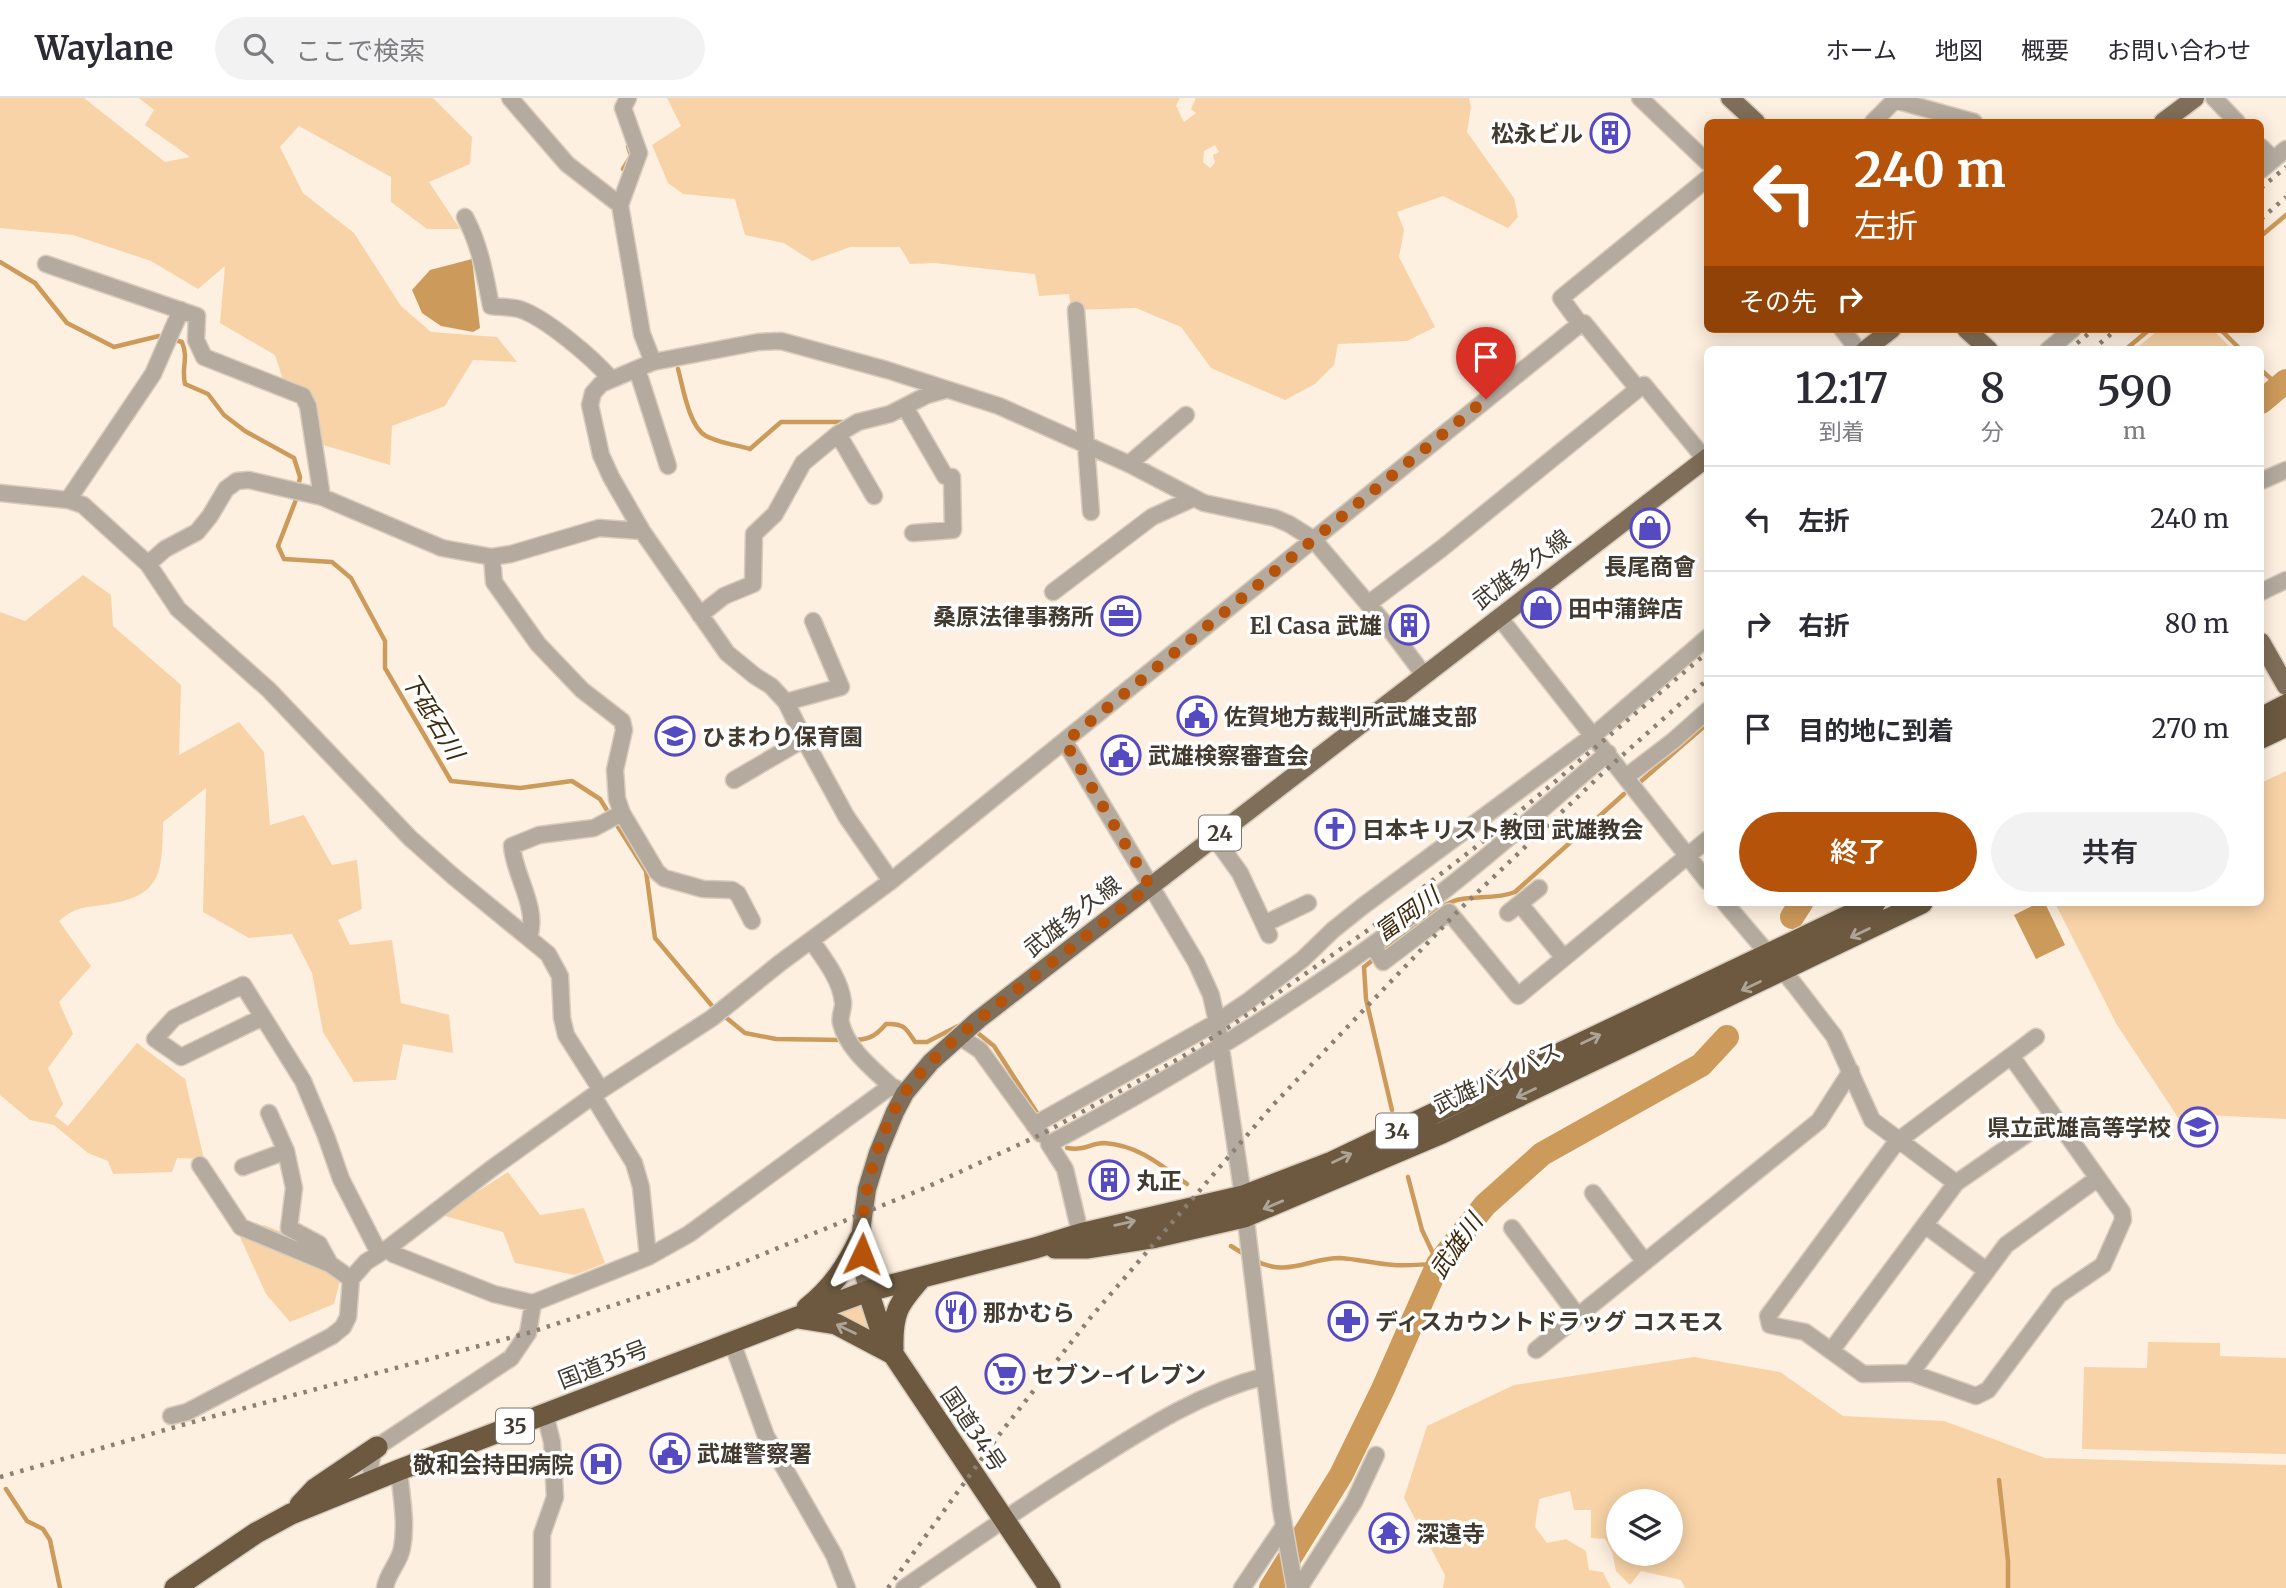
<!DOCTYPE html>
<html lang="ja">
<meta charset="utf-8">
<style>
body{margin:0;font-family:Merriweather,"Noto Sans JP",serif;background:#f2f2f3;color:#2b2b33;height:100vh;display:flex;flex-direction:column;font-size:26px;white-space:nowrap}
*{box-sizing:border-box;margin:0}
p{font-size:23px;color:#7c7c81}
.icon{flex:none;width:38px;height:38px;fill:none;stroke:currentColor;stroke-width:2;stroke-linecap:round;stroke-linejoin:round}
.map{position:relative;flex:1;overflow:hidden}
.sheet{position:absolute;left:1704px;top:248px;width:560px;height:560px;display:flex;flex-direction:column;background:#fff;border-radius:10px;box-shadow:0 4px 18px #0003}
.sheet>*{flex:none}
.top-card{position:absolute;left:1704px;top:21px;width:560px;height:214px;border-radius:10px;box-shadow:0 4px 18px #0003;background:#b45309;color:#fff;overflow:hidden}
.controls{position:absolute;left:1606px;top:1391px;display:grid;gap:14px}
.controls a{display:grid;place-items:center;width:77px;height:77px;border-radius:50%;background:#fff;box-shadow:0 4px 18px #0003;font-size:35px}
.pin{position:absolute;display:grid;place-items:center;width:60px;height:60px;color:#fff;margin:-72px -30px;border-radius:50% 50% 50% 0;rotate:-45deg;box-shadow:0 0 7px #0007}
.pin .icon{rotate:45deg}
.me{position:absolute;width:77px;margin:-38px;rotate:2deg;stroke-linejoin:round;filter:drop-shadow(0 0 5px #0008)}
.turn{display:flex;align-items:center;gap:24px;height:147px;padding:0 35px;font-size:32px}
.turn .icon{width:91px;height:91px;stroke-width:2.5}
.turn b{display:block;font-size:49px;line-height:60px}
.then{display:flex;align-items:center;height:66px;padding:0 35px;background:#0003;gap:14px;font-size:26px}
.eta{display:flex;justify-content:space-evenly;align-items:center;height:119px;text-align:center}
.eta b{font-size:42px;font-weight:600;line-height:49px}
.button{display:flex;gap:14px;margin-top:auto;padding:14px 35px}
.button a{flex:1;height:80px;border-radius:42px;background:#b45309;color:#fff;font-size:28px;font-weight:600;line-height:80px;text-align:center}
.button a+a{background:#f2f2f3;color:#2b2b33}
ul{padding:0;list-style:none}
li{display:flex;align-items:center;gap:21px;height:105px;padding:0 35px;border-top:2px solid #e1e1e2}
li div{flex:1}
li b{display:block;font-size:26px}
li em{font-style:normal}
header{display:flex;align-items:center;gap:42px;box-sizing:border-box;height:98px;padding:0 35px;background:#fff;border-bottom:2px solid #e1e1e2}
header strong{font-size:33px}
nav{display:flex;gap:38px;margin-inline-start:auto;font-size:24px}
.search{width:490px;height:63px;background:#f2f2f3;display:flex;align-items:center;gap:18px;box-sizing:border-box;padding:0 24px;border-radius:38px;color:#7c7c81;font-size:26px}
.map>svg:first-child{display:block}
.green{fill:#f8d3a7;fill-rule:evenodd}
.water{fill:#cc9a5a}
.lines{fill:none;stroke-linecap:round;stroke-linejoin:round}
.stream{stroke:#cc9a5a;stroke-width:4.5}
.river{stroke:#cc9a5a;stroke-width:24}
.minor-casing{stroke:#d9ccbd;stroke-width:19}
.major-casing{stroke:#d9ccbd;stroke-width:21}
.highway-casing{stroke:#d9ccbd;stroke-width:24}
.minor{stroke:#b4aa9e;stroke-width:16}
.major{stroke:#7f6e59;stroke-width:18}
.highway{stroke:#6c5940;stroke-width:21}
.rail{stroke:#8b8073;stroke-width:4.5;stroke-dasharray:3.5 7;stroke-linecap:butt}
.oneway{stroke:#aea496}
.route{stroke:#b45309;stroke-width:12;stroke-dasharray:0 21.6}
.labels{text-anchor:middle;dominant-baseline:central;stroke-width:7;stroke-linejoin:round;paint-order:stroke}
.shield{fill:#fff;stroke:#7b756d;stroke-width:2}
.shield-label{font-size:21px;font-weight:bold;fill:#433a2f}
.poi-label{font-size:23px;font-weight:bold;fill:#433a2f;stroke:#fff;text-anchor:start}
.street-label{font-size:23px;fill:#433a2f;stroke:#fff}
.water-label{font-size:24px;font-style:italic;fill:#3f2a0d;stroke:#fff}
</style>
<header>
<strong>Waylane</strong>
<div class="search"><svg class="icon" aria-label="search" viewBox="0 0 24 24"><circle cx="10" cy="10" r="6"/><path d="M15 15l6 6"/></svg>ここで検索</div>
<nav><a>ホーム</a><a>地図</a><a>概要</a><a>お問い合わせ</a></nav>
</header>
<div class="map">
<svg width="2286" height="1490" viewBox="0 0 2286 1490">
<rect width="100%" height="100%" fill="#fef0e0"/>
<path class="green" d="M0,0H84L165,64L190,59L145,27L154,12L139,0H433L472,39L470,66L429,84L460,131H427L391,104V79L299,28L280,49L303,95L354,135L401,208L431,234L497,239L517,264L473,262L445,308L392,328L390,367L320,346L317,304L306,290L284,285L275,257L220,225L225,168L198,191L151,163L73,137L0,130Z
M667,0H1180L1176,8L1184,24L1196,15L1191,11L1196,0H1469L1471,9L1467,34L1514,100L1518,119L1508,130L1443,98L1397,114L1404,132L1399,159L1435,229L1407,243L1338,246L1334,267L1315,286L1285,302L1211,270L1181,229L1136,210L1071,212L1069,196L1039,198L1035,176L934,165L910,166L900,149H850L812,163L784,145L745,137L735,101L683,96L668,85L652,47L681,28ZM1215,47L1219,54L1213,57L1215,65L1210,70L1203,64L1204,53Z
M2160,231H2212L2233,252H2134Z
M83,477L111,497L113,528L181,587L179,657L239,624L264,654L270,727L304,717L332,767L357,762L362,811L338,822L350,847L392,842L401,905L449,917L453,955L403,946L396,982L354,984L323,934L312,875L292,836L249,840L203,814L206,690L163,724C162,776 162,799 103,807C81,810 76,809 59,823L91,868L59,904L73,936L48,970L63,1006L55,1018L68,1028L137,945L185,981L204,1061L177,1060L172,1074L113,1076L108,1063L88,1055L54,1027L30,1022L0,997V514L25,523Z
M2286,673V1021L2206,1017L2181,1024L2117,927L2055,805H2261V685Z
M508,1074L540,1117L584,1110L605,1165L575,1177L515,1165L503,1134L441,1117Z
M264,1127L312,1146L340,1183L334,1206L290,1224L266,1196L240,1139Z
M857,1208L861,1209L869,1234L831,1216Z
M2148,1244L2220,1245V1258L2286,1260V1356L2082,1351L2084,1269L2147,1270Z
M1694,1259L1780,1274L1843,1318L1944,1323L2045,1360L2286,1367V1490H1685L1681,1482L1641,1473L1630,1487L1616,1473L1612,1454L1605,1441L1591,1440V1412H1574L1570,1393L1539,1401L1535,1429L1547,1445L1566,1441L1586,1453L1589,1472L1603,1474L1611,1490H1443L1445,1477L1404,1400L1427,1328L1514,1287ZM1619,1404H1671V1456H1619Z"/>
<path class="water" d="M472,161L480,230L473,234L441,228L422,215L412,192L430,172Z
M2038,805H2045L2065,847L2036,861L2014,817Z"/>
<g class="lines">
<path class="stream" d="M623,71L631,58L628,48
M2261,138L2286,117
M0,164L35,185L67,225L114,249L159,238L182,244C189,262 181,267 185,286L208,296L224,317L245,333L294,360L300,379L298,390
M2220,231L2241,252
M2125,252L2150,231
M678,271C683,289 689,329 706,338C719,345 737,347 750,351L781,324H843
M2261,272L2279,288
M297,399L278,448L284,461L332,464L351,480L385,543V570L451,683L520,690L572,683L600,701L610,717
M1639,685L1708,625
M615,724L646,773L655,840L713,909L745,935L776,941L843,942
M979,936L994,948L1037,1015
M851,942C868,942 875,939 886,926C904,925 906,930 915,944H927L958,928
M1392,1012L1366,901L1364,869C1385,853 1434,808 1457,802C1476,797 1495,802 1515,794L1624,696
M1067,1050C1086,1053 1090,1045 1104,1045C1138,1047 1161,1067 1187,1086
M1231,1148L1247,1158
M1254,1162C1288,1180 1308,1160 1340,1160C1358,1161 1376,1166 1394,1167C1409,1168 1424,1166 1438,1166L1422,1132L1408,1079
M1999,1382L2008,1463V1490
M6,1391L27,1423L43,1431L50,1442L60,1490"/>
<path class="river" d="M2261,304L2286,283
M1792,819L1801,805
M1271,1490L1341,1377L1383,1291L1438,1166L1485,1107L1542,1056L1701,967L1727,939"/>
<g class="minor-casing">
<path id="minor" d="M510,0L567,66L620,107L642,236L653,264
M1640,0L1708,65
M2214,0L2237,24
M1895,2L1974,24
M1873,24L1897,0
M2261,49L2273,61
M2261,72L2286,51
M620,107L639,55L623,10L628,0
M465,119C480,147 485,177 491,208C500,209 511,209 519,211C545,219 593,260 611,281
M46,166L197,218L196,242L204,259L303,298L308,308L322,399
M1076,212L1091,414
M1842,231L1858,252
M2048,252L2073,231
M637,271L668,368
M905,309L945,378L952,379L953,432L913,435
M838,336L874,398
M1705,361L1644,287L1638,291L1584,225L1580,226L1561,200L1708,80
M1129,366L1186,317
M2261,383L2286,372
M0,395L68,402L83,407L148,466L178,511L269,592L410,740L454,779L548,856L560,878L562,920L566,937L601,992
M68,402L153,276L181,212
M492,459L494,484L538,546L582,592L622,623L624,632L615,672L617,701L622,715L657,774L664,780L703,791L732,792L738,796L752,823
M148,466L165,451L197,434L210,418L226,391L237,383L249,382L322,399L442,450L492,459L511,456L599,430L642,433
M1053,494L1152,419L1194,400
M2261,494L2286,482
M1368,506L1441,451L1638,291
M700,517L724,498L753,486L754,436L775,416L803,365L838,336L858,324L890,316L927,297L945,292
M1499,519L1708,784
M786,604L841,589L813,523
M1065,644L1196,864L1211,897L1217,924L1243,1098L1281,1411L1295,1490
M1626,679L1673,643L1708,612
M734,682L804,641
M1214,739L1240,775L1269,837
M891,783L846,718L804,641L786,604L771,588L755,578L727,555L642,433L611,379L601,357L590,307L593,295L601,286L653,264L758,244L781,243L887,272L999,308L1129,366L1204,405L1275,420L1289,426L1313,441L1391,533L1424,577
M1725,805L1794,886L1834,938L1872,1022L1956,1085
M1520,806L1564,860
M1508,815L1539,790
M1264,826L1308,805
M529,839C539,810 514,777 512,748L539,737L594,730L622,715
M811,842C824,861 840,880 843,904C844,911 839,918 841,925C847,951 873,971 891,988
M1373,847L1383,864L1449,814L1518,898L1708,741
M263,919L181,959L155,941L174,920L243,887L303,983L326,1038L341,1081L379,1155
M960,939L980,952L1041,1036
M2011,958L2122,1114L2123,1122L2103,1167L2059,1197L1988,1292L1976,1298L1911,1275L1863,1276L1805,1234L1770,1227L1768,1218L1892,1050L1899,1042Z
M2011,958L2036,939
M593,998L634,1065L641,1089L648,1159
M269,1015L286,1053
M1034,1027L1217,924L1247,904L1303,861L1333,832L1363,808L1594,637L1708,539
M200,1067L241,1129L330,1166
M243,1069L286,1053L294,1090L289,1130L319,1146L330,1166L351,1181
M1593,1095L1644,1163
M1925,1127L1987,1173
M1512,1130L1577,1217
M1083,1147L1065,1071L1049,1046C1186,973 1319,892 1441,795C1498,751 1552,702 1608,655
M388,1150L393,1156L494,1196L533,1205L648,1159L689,1136L891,988L905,995
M732,1244L766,1338L834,1457L847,1490
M1536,1252L1819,1023L1851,973
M1831,1253L1956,1085L2053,1018
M1911,1275L2006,1147L2098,1080
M171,1318L187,1314L332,1238L343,1229L348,1219L351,1181L366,1164L388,1150L491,1071L601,992L712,920L780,865L891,783L1580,226
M375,1382C368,1369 370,1361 377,1349L511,1260L528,1235L533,1205
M385,1490C387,1475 400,1464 402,1450C407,1425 401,1397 399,1372
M542,1490V1436L555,1399L552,1344L545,1316
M904,1490C968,1446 1032,1401 1099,1360C1152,1326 1204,1294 1265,1278
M1242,1490L1284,1428
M1299,1490L1354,1404L1376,1357"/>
</g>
<g class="major-casing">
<path id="major" d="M1730,0L1756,24
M2163,24L2195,0
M1966,231L1989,252
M1865,252L1892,231
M2261,544L2286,588
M868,1193L863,1171L860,1140L867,1091L878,1055L895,1014L905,995L931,964L978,922L1094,832L1708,359"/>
</g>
<g class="highway-casing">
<path id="highway" d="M2261,620L2286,607
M2261,640L2286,628
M1055,1150H1088L1152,1140L1244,1119L1442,1035L1922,805
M868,1193L881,1233L893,1256L1050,1490
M807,1210C832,1190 847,1168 860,1140
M798,1220L836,1226L891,1255
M893,1251C892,1214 898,1206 922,1179
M300,1407L315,1391L377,1349
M175,1490L256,1435L291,1416L399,1372L795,1220L868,1193L1035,1150L1080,1136L1243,1098L1332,1064L1875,805"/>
</g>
<use href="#minor" class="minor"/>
<use href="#major" class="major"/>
<use href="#highway" class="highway"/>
<path class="rail" d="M2261,90L2286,69
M2261,121L2286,99
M2069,252L2094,231
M2092,252L2117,231
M0,1379L207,1320L528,1235L734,1168L925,1090L1042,1036L1182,959L1235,925L1368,832L1499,731L1708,554
M888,1490L999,1337L1091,1219L1273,1007L1461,810L1607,671L1708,581"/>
</g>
<defs><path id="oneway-shaft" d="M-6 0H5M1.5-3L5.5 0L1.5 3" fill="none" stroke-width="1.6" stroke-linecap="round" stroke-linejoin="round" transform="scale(1.75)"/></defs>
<g class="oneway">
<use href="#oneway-shaft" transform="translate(1860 835) rotate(154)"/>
<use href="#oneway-shaft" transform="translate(1751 888) rotate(154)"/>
<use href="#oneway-shaft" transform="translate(1591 941) rotate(-25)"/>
<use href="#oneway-shaft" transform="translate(1526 995) rotate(155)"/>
<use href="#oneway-shaft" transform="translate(1342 1060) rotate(-25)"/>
<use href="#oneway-shaft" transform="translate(1273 1107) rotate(157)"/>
<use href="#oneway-shaft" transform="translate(1125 1125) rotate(-13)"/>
<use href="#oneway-shaft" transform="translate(846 1231) rotate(-155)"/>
</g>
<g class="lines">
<path class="route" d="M862,1156C858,1108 878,1032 906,993C936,952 980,921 1020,889C1063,856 1107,822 1150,788L1065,644L1486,301"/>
</g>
<defs>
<g id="building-ring" transform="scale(2.0125)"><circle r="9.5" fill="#fff" stroke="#554ac1" stroke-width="1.5"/><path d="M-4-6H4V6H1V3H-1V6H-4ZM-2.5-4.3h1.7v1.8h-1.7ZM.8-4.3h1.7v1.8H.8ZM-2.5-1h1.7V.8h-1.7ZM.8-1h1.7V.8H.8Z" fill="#554ac1"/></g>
<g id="shop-ring" transform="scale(2.0125)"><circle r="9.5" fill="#fff" stroke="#554ac1" stroke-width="1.5"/><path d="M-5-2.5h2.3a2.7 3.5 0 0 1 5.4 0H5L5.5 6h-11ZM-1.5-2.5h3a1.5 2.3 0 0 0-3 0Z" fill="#554ac1"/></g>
<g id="office-ring" transform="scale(2.0125)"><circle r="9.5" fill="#fff" stroke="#554ac1" stroke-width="1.5"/><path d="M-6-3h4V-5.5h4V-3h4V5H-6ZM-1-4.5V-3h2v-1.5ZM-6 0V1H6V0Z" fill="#554ac1"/></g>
<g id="civic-ring" transform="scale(2.0125)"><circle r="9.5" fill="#fff" stroke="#554ac1" stroke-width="1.5"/><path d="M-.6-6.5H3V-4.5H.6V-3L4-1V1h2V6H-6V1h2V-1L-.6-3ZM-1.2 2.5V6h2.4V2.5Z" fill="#554ac1"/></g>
<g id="school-ring" transform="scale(2.0125)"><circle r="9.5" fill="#fff" stroke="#554ac1" stroke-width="1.5"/><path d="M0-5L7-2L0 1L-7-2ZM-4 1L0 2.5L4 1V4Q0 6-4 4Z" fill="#554ac1"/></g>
<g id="church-ring" transform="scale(2.0125)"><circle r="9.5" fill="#fff" stroke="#554ac1" stroke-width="1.5"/><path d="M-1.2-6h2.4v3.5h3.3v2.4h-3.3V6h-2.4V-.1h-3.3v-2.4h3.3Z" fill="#554ac1"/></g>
<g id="restaurant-ring" transform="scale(2.0125)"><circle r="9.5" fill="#fff" stroke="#554ac1" stroke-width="1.5"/><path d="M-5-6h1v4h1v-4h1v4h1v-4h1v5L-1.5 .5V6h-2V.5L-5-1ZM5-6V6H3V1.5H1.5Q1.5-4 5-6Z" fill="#554ac1"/></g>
<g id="pharmacy-ring" transform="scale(2.0125)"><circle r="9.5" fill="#fff" stroke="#554ac1" stroke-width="1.5"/><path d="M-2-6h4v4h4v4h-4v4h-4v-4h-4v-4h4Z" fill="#554ac1"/></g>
<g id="supermarket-ring" transform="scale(2.0125)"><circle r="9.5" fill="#fff" stroke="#554ac1" stroke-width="1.5"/><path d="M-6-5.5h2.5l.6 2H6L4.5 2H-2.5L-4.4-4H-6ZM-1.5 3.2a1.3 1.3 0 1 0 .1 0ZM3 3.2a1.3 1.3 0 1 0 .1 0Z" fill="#554ac1"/></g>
<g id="hospital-ring" transform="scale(2.0125)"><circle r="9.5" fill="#fff" stroke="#554ac1" stroke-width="1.5"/><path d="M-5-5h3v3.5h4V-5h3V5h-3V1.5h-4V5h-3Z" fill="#554ac1"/></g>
<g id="temple-ring" transform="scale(2.0125)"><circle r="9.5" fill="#fff" stroke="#554ac1" stroke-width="1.5"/><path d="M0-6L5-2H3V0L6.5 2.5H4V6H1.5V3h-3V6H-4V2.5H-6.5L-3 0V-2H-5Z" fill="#554ac1"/></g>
</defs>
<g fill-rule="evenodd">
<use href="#building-ring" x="1610" y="35"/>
<use href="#shop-ring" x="1650" y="430"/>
<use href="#shop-ring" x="1541" y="510"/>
<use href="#office-ring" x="1121" y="518"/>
<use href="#building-ring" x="1409" y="527"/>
<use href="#civic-ring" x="1197" y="618"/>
<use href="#school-ring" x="675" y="638"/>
<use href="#civic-ring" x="1121" y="657"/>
<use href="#church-ring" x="1335" y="731"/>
<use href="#school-ring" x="2198" y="1029"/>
<use href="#building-ring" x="1109" y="1082"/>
<use href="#restaurant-ring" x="956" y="1214"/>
<use href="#pharmacy-ring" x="1348" y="1223"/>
<use href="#supermarket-ring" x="1005" y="1276"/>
<use href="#civic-ring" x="670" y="1355"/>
<use href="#hospital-ring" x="601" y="1366"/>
<use href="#temple-ring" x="1389" y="1435"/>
</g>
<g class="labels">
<g class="shield">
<rect x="1199" y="717.5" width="42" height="35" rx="5"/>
<rect x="1376" y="1015.5" width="42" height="35" rx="5"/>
<rect x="496" y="1310.5" width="38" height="35" rx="5"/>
</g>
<g class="shield-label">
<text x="1220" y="735">24</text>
<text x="1397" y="1033">34</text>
<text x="515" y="1328">35</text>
</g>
<g class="poi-label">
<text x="1583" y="35" text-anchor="end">松永ビル</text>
<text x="1650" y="468" text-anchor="middle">長尾商會</text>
<text x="1568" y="510">田中蒲鉾店</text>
<text x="1094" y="518" text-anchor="end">桑原法律事務所</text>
<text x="1382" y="527" text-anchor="end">El Casa 武雄</text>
<text x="1224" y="618">佐賀地方裁判所武雄支部</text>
<text x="702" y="638">ひまわり保育園</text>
<text x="1148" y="657">武雄検察審査会</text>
<text x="1362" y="731">日本キリスト教団 武雄教会</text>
<text x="2171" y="1029" text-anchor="end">県立武雄高等学校</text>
<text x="1136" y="1082">丸正</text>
<text x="983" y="1214">那かむら</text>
<text x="1375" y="1223">ディスカウントドラッグ コスモス</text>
<text x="1032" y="1276">セブン-イレブン</text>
<text x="697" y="1355">武雄警察署</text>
<text x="574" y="1366" text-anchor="end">敬和会持田病院</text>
<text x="1416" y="1435">深遠寺</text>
</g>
<g class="street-label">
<text transform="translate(1521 471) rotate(-37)">武雄多久線</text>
<text transform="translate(1072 818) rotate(-38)">武雄多久線</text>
<text transform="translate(1497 979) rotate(-25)">武雄バイパス</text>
<text transform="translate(603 1266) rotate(-21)">国道35号</text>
<text transform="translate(974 1331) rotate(56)">国道34号</text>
</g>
<g class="water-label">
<text transform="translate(433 618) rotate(59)">下砥石川</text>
<text transform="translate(1407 816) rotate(-36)">富岡川</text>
<text transform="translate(1456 1148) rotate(-55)">武雄川</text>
</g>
</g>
</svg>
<div class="controls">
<a><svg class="icon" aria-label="layers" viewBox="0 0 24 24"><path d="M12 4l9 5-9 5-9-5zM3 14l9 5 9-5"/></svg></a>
</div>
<div class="pin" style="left:1486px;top:301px;background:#d93025"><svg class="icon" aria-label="arrive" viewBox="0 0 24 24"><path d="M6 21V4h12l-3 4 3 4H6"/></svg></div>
<svg class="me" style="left:862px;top:1156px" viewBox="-20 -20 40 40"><path d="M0-17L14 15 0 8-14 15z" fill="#b45309" stroke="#fff" stroke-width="4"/></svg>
<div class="top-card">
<div class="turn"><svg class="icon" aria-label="left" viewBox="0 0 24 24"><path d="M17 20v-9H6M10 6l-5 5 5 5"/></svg><div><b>240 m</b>左折</div></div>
<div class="then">その先<svg class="icon" aria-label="right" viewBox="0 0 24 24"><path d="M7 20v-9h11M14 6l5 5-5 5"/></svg></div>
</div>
<section class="sheet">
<div class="eta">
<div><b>12:17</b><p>到着</p></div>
<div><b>8</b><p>分</p></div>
<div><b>590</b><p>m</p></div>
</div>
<ul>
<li><svg class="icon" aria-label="left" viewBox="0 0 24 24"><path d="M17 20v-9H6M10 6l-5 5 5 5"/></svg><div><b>左折</b></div><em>240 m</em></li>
<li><svg class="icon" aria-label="right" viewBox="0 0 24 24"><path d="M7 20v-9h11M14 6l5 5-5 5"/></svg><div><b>右折</b></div><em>80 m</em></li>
<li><svg class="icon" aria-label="arrive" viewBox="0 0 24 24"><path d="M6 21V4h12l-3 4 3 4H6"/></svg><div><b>目的地に到着</b></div><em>270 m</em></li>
</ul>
<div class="button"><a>終了</a><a>共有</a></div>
</section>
</div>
